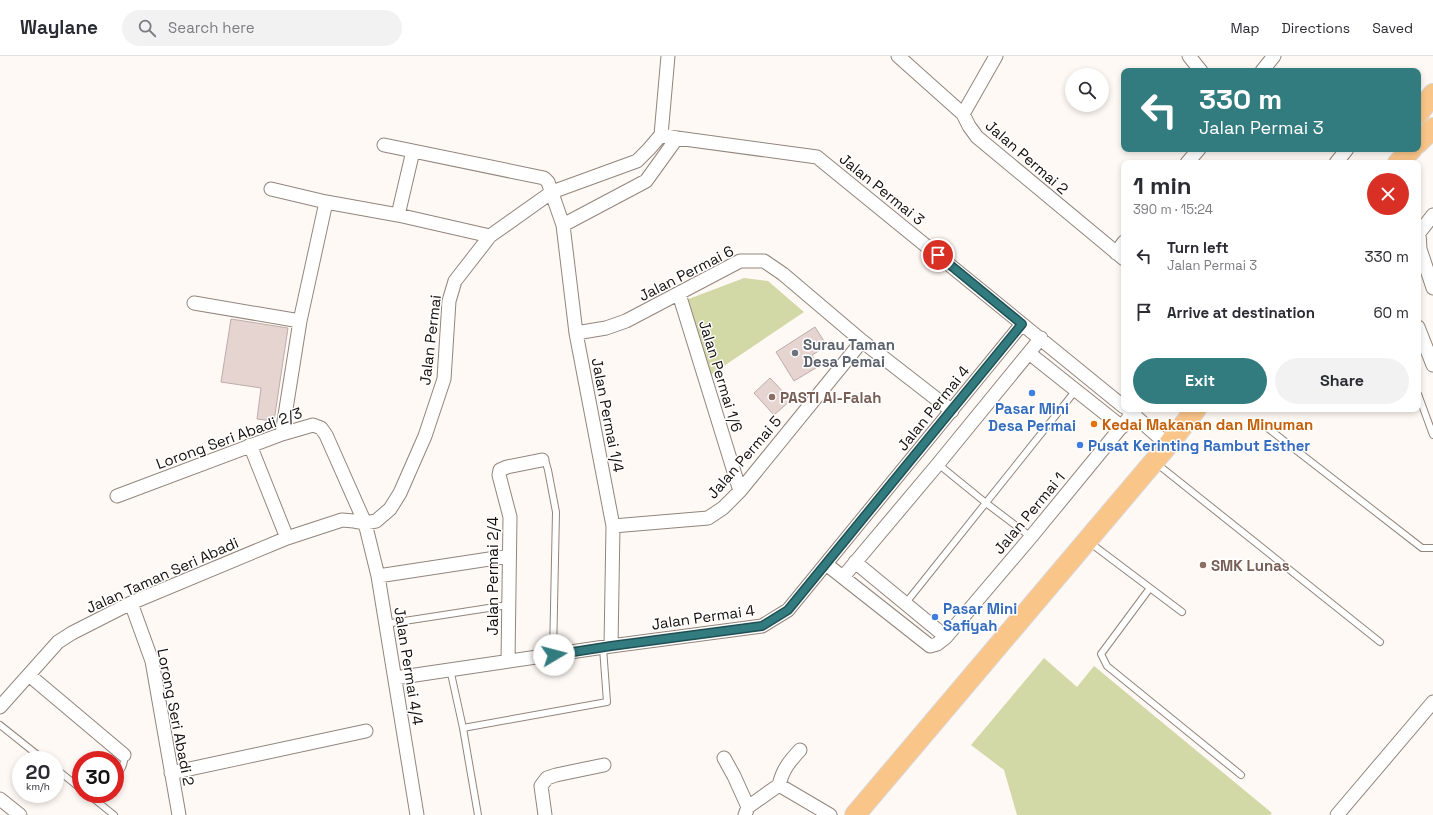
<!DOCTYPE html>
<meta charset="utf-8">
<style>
body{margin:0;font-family:"Space Grotesk",sans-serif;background:#f2f2f3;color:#2b2b33;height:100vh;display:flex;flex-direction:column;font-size:15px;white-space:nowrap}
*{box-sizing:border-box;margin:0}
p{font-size:13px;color:#7c7c81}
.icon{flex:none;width:22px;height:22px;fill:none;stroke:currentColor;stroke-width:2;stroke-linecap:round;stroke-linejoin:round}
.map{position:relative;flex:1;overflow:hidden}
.drawer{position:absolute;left:1121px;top:104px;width:300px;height:252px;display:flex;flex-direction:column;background:#fff;border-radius:8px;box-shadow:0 2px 6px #0003}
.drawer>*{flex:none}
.banner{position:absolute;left:1121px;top:12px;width:300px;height:84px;border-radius:8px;box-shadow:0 2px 6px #0003;background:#327b7f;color:#fff;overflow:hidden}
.controls{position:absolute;left:1065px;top:12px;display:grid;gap:8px}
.controls a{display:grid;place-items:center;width:44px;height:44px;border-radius:50%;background:#fff;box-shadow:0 2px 6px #0003;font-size:20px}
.speed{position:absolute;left:12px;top:695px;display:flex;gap:8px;font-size:20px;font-weight:700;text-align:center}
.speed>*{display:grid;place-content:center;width:52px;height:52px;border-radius:50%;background:#fff;box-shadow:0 2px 6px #0003;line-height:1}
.speed small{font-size:10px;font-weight:400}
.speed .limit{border:6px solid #d22;background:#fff;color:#111}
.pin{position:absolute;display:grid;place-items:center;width:34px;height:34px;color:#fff;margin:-17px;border:2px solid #fff;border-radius:50%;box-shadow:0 1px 4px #0007}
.me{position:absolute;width:44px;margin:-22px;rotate:82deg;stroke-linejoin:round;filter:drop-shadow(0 0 3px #0008)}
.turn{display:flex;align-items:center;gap:14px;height:84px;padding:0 12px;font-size:18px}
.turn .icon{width:52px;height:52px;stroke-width:2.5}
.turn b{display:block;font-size:28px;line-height:34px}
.round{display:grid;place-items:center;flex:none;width:42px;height:42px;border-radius:21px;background:#f2f2f3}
.head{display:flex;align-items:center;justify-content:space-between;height:68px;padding:0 12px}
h1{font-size:24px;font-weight:700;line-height:30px}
.action{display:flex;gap:8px;margin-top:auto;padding:8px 12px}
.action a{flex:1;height:46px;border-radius:24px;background:#327b7f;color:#fff;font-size:16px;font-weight:700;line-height:46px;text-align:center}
.action a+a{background:#f2f2f3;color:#2b2b33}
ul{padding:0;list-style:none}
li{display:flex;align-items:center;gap:12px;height:56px;padding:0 12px}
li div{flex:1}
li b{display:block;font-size:15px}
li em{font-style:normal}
header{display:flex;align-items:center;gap:24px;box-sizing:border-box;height:56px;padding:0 20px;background:#fff;border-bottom:1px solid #e1e1e2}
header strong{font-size:19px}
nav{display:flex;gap:22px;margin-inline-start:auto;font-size:14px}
.search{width:280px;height:36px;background:#f2f2f3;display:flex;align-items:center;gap:10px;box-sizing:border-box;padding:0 14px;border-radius:22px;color:#7c7c81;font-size:15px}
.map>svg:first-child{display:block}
.green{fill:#d3d8a7}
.building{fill:#e6d4d0;stroke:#beaca9}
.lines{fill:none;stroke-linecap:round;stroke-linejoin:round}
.service-casing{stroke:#92857c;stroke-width:8}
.minor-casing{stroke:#92857c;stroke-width:15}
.primary-casing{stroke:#d9d8d8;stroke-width:22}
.service{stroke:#fff;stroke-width:6}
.minor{stroke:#fff;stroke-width:13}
.primary{stroke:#fac589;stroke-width:20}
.route-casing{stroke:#205053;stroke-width:10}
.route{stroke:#327b7f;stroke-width:7}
.worship-dot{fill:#6b7280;stroke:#fff;stroke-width:1.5}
.shop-dot{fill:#3f7fe0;stroke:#fff;stroke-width:1.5}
.education-dot{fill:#8d6e63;stroke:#fff;stroke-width:1.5}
.food-dot{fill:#e8710a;stroke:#fff;stroke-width:1.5}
.labels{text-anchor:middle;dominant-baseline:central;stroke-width:3;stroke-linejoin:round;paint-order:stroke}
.street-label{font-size:15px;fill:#130e0b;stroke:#fff}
.worship-label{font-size:15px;font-weight:bold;fill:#5b616d;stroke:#fff;text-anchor:start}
.education-label{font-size:15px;font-weight:bold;fill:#785e54;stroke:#fff;text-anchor:start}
.shop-label{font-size:15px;font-weight:bold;fill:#366cbe;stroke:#fff;text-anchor:start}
.food-label{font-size:15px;font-weight:bold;fill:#c56008;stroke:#fff;text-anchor:start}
</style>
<header>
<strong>Waylane</strong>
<div class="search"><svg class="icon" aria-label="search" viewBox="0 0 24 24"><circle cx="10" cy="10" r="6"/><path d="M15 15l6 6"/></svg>Search here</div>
<nav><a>Map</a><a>Directions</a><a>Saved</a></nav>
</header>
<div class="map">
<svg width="1433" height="759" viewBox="0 0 1433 759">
<rect width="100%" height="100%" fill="#fff9f5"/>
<path class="green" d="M744,222L768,225L804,256L709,320L686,244Z
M1044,602L1077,631L1094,610L1272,757L1270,759H1017L1004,714L971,689Z"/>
<path class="building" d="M231,263L288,272L274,365L257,363L261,332L221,326Z
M815,271L827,290L812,299L819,310L794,325L776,296Z
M770,322L791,344L774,359L754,337Z"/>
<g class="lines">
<g class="service-casing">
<path id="service" d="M1418,338L1433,379
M1265,370L1422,492H1433
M542,404L546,407L548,414L556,456L553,599
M1156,407L1380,586
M938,408L986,447L1031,481
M1089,486L1182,556
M1150,532L1101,598L1107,610L1241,719
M905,548L1076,334
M385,568L508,549
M450,613L463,672L478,759
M0,669L44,704
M463,672L607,646L603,592
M55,712L81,733
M115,721C121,714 125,709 124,699
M88,738L114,759
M97,745L103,738"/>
</g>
<g class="minor-casing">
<path id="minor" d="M898,0L963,58L969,70L977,81L1124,203
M1189,0L1201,15
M1262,15L1274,0
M963,58L996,0
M661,79L677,82L817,101L1124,351
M384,89L544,122L548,126L563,169L576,277L613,470L611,590
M1187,107L1199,93
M1336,107L1347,93
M271,133L326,146L398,159L490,180
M398,159L413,95
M1433,159L1419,177L1420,193L1433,232
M563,169L646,125L677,82
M1116,197L1124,186
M679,238L740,435
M194,247L300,265
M1418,271L1433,309
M576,277L606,272L626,265L740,205H764L783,218L862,285L952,355
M1029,297L1122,371
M1127,353L1168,389
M282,378L300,265L326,146
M250,389L287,482
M117,440L282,378L313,369L321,372L326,379L365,467L378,520L417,759
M613,470L708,462L723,452L740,435L862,285
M855,506L946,581
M826,508L930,590L937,588L946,581L1031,481L1136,353
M378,520L509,500
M843,521L938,408L1041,282
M131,547L152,605L179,759
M508,605L510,461L499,419L500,414L507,411L542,404
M29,619L124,699
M395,622L611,590L762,570L788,554L1022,268
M0,651L58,586L72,577L131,547L287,482L342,464L354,465L365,467L376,465L390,453L400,437L425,380L444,323L449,245L455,225L490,180L552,136L637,105L649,93L661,79L668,0
M724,702L734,720L748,751L745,759
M171,717L366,675
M779,729L830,759
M0,743L20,759
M748,751L779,729C783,713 789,706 800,694
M545,759L541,730L547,722L556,719L604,709
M1337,759L1433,646"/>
</g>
<g class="primary-casing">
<path id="primary" d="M1418,58L1433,38
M1418,87L1433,72
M1398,107L1412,93
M855,759L1168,389L1196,353"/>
</g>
<use href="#service" class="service"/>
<use href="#minor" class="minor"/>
<use href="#primary" class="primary"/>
</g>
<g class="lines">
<g class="route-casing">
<path id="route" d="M554,599L611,590L762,570L788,554L1022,268L938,199"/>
</g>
<use href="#route" class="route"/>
</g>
<circle class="worship-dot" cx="795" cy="297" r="4"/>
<g class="shop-dot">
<circle cx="1032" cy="337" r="4"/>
<circle cx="1080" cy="389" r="4"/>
<circle cx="935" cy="561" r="4"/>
</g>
<g class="education-dot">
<circle cx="772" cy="341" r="4"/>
<circle cx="1203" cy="509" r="4"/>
</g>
<circle class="food-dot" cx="1094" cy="368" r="4"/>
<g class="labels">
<g class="street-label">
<text transform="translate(1027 101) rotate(41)">Jalan Permai 2</text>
<text transform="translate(882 133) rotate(39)">Jalan Permai 3</text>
<text transform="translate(686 217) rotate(-27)">Jalan Permai 6</text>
<text transform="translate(430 284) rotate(-83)">Jalan Permai</text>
<text transform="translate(721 320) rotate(73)">Jalan Permai 1/6</text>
<text transform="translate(933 352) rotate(-51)">Jalan Permai 4</text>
<text transform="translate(608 359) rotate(79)">Jalan Permai 1/4</text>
<text transform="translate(229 382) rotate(-20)">Lorong Seri Abadi 2/3</text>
<text transform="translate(744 401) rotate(-49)">Jalan Permai 5</text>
<text transform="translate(1029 457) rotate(-50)">Jalan Permai 1</text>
<text transform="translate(162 519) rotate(-24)">Jalan Taman Seri Abadi</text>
<text transform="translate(492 520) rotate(-90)">Jalan Permai 2/4</text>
<text transform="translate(703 561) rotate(-8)">Jalan Permai 4</text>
<text transform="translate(409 610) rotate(81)">Jalan Permai 4/4</text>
<text transform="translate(176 661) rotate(79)">Lorong Seri Abadi 2</text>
</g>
<g class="worship-label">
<text x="803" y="288">Surau Taman<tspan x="803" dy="17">Desa Pemai</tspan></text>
</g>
<g class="education-label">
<text x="780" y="341">PASTI Al-Falah</text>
<text x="1211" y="509">SMK Lunas</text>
</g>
<g class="shop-label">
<text x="1032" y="352" text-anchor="middle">Pasar Mini<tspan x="1032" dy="17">Desa Permai</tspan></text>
<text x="1088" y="389">Pusat Kerinting Rambut Esther</text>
<text x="943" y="552">Pasar Mini<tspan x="943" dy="17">Safiyah</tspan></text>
</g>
<g class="food-label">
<text x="1102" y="368">Kedai Makanan dan Minuman</text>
</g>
</g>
</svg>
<div class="controls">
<a><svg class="icon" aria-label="search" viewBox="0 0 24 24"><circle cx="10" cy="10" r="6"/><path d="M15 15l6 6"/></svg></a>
</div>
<div class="speed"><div>20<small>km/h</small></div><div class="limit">30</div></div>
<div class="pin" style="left:938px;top:199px;background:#d93025"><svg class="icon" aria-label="arrive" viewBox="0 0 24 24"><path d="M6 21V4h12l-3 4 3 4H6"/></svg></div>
<svg class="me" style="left:554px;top:599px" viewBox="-20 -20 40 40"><circle r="19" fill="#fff"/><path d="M0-13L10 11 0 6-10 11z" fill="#327b7f"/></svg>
<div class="banner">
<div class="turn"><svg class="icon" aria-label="left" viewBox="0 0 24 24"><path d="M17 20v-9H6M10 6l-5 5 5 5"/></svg><div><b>330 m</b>Jalan Permai 3</div></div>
</div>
<section class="drawer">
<div class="head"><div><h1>1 min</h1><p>390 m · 15:24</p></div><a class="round" style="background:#d93025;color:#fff"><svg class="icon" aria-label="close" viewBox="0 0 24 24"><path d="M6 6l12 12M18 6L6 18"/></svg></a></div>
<ul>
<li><svg class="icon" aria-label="left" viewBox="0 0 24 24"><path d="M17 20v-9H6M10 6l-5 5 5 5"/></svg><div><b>Turn left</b><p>Jalan Permai 3</p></div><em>330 m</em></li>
<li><svg class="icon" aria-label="arrive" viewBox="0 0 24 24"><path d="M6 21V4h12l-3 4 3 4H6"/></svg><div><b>Arrive at destination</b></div><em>60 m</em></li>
</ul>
<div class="action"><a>Exit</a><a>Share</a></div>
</section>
</div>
